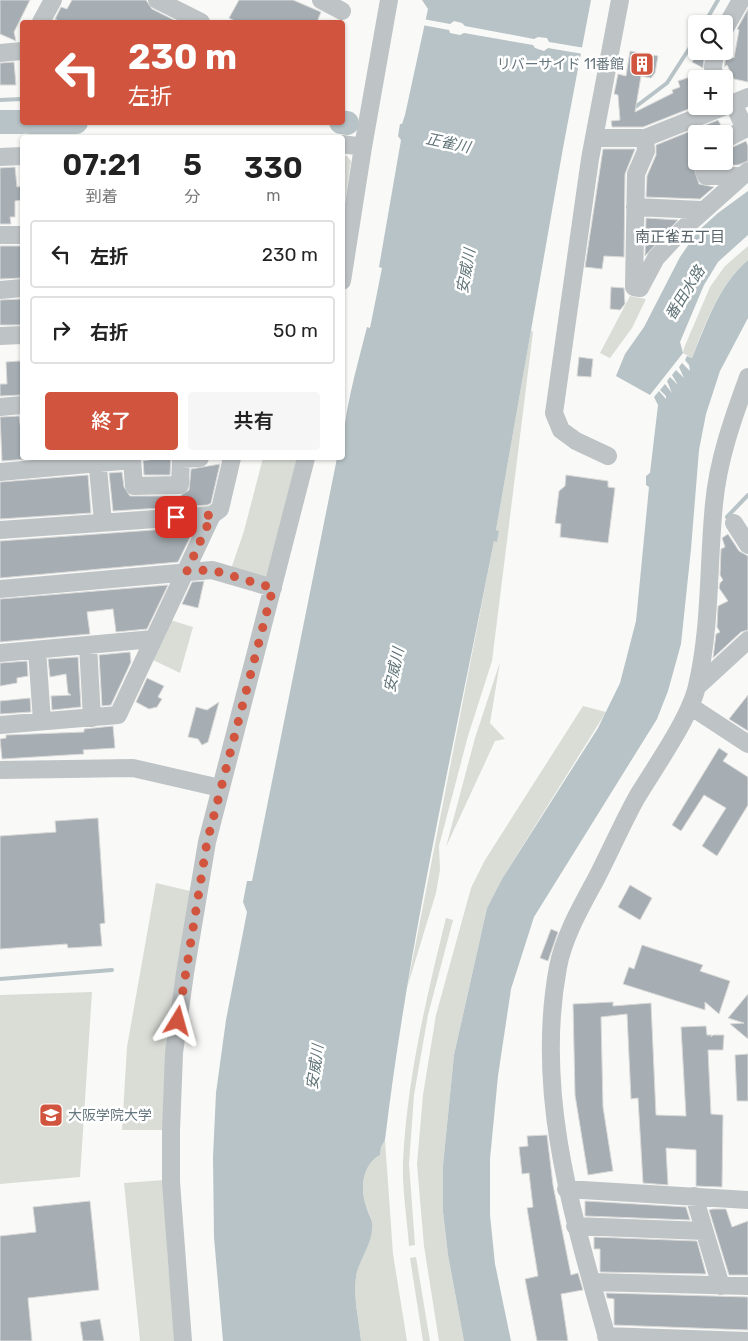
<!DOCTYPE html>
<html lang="ja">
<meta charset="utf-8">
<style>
body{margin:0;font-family:Rubik,"Noto Sans JP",sans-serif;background:#f6f6f6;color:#222;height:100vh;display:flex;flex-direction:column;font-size:19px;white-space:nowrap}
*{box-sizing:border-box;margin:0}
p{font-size:16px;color:#767676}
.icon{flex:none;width:28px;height:28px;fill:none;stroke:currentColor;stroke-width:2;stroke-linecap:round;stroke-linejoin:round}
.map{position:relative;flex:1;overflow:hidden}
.sheet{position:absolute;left:20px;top:135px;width:325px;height:325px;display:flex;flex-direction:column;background:#fff;border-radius:5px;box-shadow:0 1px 4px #0004}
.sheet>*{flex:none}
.guide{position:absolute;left:20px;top:20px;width:325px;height:105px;border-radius:5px;box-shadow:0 1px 4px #0004;background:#d1553e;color:#fff;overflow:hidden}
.tools{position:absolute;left:688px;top:15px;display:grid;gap:10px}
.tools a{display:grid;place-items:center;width:45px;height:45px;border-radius:5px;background:#fff;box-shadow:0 1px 4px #0004;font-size:25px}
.pin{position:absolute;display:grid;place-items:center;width:42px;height:42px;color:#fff;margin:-21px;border-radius:10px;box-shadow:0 2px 8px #0006}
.me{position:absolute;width:55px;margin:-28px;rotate:8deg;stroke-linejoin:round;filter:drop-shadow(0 0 4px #0008)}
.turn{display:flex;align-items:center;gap:18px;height:105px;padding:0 25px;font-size:22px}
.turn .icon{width:65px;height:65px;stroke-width:2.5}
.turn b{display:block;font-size:35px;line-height:42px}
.eta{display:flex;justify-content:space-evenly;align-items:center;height:85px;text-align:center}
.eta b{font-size:30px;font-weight:600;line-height:35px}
.cta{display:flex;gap:10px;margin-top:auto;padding:10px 25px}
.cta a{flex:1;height:58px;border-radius:5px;background:#d1553e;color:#fff;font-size:20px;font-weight:600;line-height:58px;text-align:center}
.cta a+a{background:#f6f6f6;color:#222}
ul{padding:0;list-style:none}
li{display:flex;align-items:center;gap:15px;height:68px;margin:0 10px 8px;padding:0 15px;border:2px solid #e0e0e0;border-radius:5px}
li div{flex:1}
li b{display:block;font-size:19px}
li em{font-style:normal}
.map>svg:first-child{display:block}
.green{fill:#d9ddd6}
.water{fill:#b7c3c6}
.pier{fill:#f9f9f7}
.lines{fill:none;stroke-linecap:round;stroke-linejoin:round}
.stream{stroke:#b7c3c6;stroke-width:4}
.river{stroke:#b7c3c6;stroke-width:24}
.building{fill:#a6aeb3;stroke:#dadad9}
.minor{stroke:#bec3c6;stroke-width:18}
.route{stroke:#d1553e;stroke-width:9;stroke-dasharray:0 16.2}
.labels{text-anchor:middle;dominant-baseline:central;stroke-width:5;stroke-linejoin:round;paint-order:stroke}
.poi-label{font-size:14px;fill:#66767e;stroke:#fff;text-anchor:end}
.water-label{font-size:15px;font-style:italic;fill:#617478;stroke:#fff}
.neighbourhood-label{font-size:15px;fill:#58646a;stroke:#fff}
</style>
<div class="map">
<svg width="748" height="1341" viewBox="0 0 748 1341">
<rect width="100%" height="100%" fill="#f9f9f7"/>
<path class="green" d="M343,156H347L351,161L343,218Z
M748,246V260C718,286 706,322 692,358L683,353L684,348L710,287L725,266Z
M630,296L646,299L632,328L610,358L600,353Z
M531,330L533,332L492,661L468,736L439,846L440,870L436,893L407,988L494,541H497L499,531L496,530Z
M263,458H297L267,578L231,569L244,531Z
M167,619L193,627L180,673L151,659Z
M500,662L490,723L505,739L495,741L446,847L475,738Z
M583,706L606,712L502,879L487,908L454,1055L443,1165V1212L448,1255L464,1341H439L424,1246L417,1164L423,1095L436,1015L471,888L485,860Z
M156,883L190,891L165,1130H122L127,1047Z
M446,918L453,920L428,1015L414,1095L409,1164L415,1245L409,1246C407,1218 402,1189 403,1162C407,1079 426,999 446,918Z
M92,992L80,1177L0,1184V995Z
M385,1140L393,1254L407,1341H361C359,1319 352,1294 357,1272C361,1254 370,1239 371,1220C371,1215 367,1211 366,1206C360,1188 362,1165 380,1155L381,1147Z
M164,1180L168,1261L176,1341H140L124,1183Z
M416,1257L430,1341H423L410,1258Z"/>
<path class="water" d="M422,0H591L563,148L496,530L499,531L497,542L494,541C455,740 409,939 385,1140L381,1147L380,1155C362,1165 360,1188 366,1206C368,1214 373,1219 372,1228C372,1243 361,1257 357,1272C352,1294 359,1319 361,1341H223L214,1237L213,1157L216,1093L226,1020L247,912L243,902L247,881H252L337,458H342C343,413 356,371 367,327L370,328L382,268L379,267L401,140L398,136L400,124H402L405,115L428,9Z
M748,191V235L718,262L704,285L680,342L683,353L650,395L616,376L625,354L644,327L680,257L698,231L718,213Z
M748,260V318L720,371L706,414L699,450L691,549L681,644L668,691L657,719L534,917L511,989L498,1076L490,1159V1215L495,1264L511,1341H464L448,1255L443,1212V1165L454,1055L487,908L502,879L598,728L620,683L636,621L649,487L646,485V476L650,473L658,405L654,397L659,391L666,399V396L660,390L665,384L672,393L667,381L670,377L678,385L672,375L676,370L684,378L679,367L682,363L690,371L689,365L685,360L687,356L692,358C707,322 718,286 748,260Z"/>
<path class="pier" d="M423,19L450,24L454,21L462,23L465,26L534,39L538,37L547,38L549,42L585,48L583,54L548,48L544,51L535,48L533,45L464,33L460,35L450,33L449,30L422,25Z"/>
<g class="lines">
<path class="stream" d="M704,24L718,0
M342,93V96
M0,100L22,99
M634,108L667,83L696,38
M727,517L748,495
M0,979L112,970"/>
<path class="river" d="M0,122H22
M30,122H76
M341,122L347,123"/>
</g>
<path class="building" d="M0,0H30L14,32L16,41L0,34Z
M72,0H146L152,9L178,22H55L57,20L55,19L61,7L67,9Z
M239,0H293L321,12L317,22H237L229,18Z
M748,9V82L734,79L727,65L724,67L726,57L734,58L739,30L737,29Z
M630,51L658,56L655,73L651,78L641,76L635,112L673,93L672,90L680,87L678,81L696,75V106L643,127H612L611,121L620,120L618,95L614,94L618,74L626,76Z
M698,51H705L703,68L692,62Z
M14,62L16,85H0V63Z
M718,120L723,129L716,134H696V152L691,159L699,184L714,187L700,199L646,197L647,176L656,155V145Z
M746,141L748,146V161L738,165H714L712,161H724V151Z
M603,149H635L625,174L624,257L604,256L602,269L585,267Z
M15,167L17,187L22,186V200L15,201V217H10L11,224H0V168Z
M646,218L678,220L645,256Z
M0,246H22V278L0,279Z
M611,287L624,288L625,304L620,310L610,309Z
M22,299V325H0V300Z
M579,357L593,359L591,377L577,376Z
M19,361L22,362V395L0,396V384H7L6,362Z
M19,416L22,438V458H42L2,461L0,417Z
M159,458H171L170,475H144L143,461Z
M220,464L211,503L208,505L113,511L109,473L122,472L124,487L130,496H180L189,490L191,469Z
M88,475L91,513L0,519V482Z
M566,475L608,481V487L615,488L608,543L560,537L561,524L555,523L559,491L565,486Z
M195,527L178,562L0,578V541Z
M728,534L739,551L748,556V630L741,632L713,658L716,634L720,632L717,627L718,606L728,601L719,588L720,583L723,580L720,575L721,549L725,547L722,538Z
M204,581L198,608L182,604L192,582Z
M168,585L147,629L116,632L113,609L87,612L90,634L0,642V599Z
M130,652L131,662L111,705L102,706L99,655Z
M78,657L81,707L52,710L51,696L71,695L68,693L66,674L50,677L48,659Z
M27,661L28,676L17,678V683L0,686V663Z
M147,678L164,686L158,697L162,699L157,707L149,709L136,702Z
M748,695V731L729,719Z
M30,698L31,712L0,714V701Z
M219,702L208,742L202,745L198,739L188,737L196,707L207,710Z
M113,726L115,748L83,750L84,754L2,759L0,739L6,738V735L84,732V729Z
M719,748L728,754L723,761L748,777V805L717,856L702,846L726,808L704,795L681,831L672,825Z
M98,818L105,923L100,924L102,946L68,948L67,944L0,949V836L56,832L55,821Z
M630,885L652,898L640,920L618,907Z
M551,929L558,932L548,961L540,958Z
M642,945L703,965L700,971L730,981L719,1014L705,1002V1010L623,984L629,967L634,969Z
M748,994V1039L730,1024L744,1023L728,1018Z
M613,1002V1006L651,1003L656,1115L686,1116L681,1027L706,1026L707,1035H712L711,1037L713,1035H724L723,1050H708L711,1114L723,1115L722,1187L696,1186V1150L666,1148L668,1185L643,1183L638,1098L631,1099L627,1014L601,1017L603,1107L613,1171L588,1175L575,1095L573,1004Z
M748,1054V1101H737L735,1055Z
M547,1135L553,1185L571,1275L578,1273L583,1290L561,1294L568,1341H537L525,1279L538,1276L527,1208L533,1207L529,1173L522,1174L519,1147L528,1146L527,1136Z
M90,1201L99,1290L28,1298L32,1341H0V1236L36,1232L33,1207Z
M585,1201L686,1207L690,1220L585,1216Z
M713,1209H726L732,1227L748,1221V1275H729L709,1210Z
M594,1237L697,1241L706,1274L600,1272V1249H594Z
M606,1293L748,1297V1330L614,1325V1299L607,1298Z
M100,1319L104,1341H83L80,1322Z"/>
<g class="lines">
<path class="minor" d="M157,0L201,22
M321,0L342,11
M41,22L53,0
M724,30L741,0
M0,53L22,51
M714,79L713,66L716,51
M594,138H645L748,97
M645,138L646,151L636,174L634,287L640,288L656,258L683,229L748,171
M724,140L745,129L733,103
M342,144L363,147
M0,157L22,156
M701,161L706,176H741
M635,207L701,210
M0,235H22
M342,281L363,147L389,0
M0,290L22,288
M0,336L22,335
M0,407L22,405
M608,456L576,441L561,430L554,413L590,159L620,0
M97,458L103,522
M0,472L132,460L134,486L180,485L181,459L200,458
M734,523L748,545
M0,530L212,515
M0,589L212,570L273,588
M88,645L92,718
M37,650L42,721
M0,653L153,639
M697,687L748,640
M690,706L748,744
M0,725L118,715L212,515L220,509L232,458
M0,770L133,768L220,788
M566,1189L748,1200
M694,1196L721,1286
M575,1226L704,1231
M592,1282L748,1286
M606,1336L748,1341
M183,1341L171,1182V1131L174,1053L185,973L207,842L306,458
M608,1341C574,1219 534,1096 558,967C564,936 581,907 596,879C610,852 622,824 637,797C655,767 690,718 697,686C711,626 708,564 714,504C718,460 733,418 748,377"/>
</g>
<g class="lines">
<path class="route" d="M176,517L212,515L187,571L212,570L273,588L207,842L178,1021"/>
</g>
<defs>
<g id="building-square" transform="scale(1.25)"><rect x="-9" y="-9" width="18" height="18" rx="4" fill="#d1553e" stroke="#fff"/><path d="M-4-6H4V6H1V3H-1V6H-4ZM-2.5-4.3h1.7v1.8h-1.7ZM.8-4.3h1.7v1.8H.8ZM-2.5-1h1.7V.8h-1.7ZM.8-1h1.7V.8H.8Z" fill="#fff"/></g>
<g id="university-square" transform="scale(1.25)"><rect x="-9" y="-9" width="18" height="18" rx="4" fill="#d1553e" stroke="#fff"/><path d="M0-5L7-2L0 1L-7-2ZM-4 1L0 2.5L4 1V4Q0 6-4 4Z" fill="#fff"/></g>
</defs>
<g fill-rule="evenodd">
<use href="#building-square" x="642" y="64"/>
<use href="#university-square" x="51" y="1115"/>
</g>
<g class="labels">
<g class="poi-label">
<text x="624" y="64">リバーサイド 11番館</text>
<text x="68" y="1115" text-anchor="start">大阪学院大学</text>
</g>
<g class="water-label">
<text transform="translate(448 143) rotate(12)">正雀川</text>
<text transform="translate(466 271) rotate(-80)">安威川</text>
<text transform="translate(685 293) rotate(-58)">番田水路</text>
<text transform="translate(394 670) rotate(-78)">安威川</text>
<text transform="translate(315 1067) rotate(-82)">安威川</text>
</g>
<g class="neighbourhood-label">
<text x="680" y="237">南正雀五丁目</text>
</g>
</g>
</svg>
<div class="tools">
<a><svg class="icon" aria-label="search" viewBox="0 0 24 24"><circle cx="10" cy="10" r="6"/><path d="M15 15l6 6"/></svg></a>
<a>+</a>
<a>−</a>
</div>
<div class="pin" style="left:176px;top:517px;background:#d93025"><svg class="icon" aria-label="arrive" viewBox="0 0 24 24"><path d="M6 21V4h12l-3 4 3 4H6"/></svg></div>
<svg class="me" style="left:178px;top:1021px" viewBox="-20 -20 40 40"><path d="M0-17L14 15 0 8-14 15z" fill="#d1553e" stroke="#fff" stroke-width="4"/></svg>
<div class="guide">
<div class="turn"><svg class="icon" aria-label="left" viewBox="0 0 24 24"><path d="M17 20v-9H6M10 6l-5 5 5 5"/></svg><div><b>230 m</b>左折</div></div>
</div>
<section class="sheet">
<div class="eta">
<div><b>07:21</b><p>到着</p></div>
<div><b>5</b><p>分</p></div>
<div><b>330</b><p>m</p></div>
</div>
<ul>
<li><svg class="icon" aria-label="left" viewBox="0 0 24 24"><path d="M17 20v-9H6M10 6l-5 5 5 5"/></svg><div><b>左折</b></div><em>230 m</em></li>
<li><svg class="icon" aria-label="right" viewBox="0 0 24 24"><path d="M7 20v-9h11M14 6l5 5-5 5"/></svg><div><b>右折</b></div><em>50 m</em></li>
</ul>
<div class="cta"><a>終了</a><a>共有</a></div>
</section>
</div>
